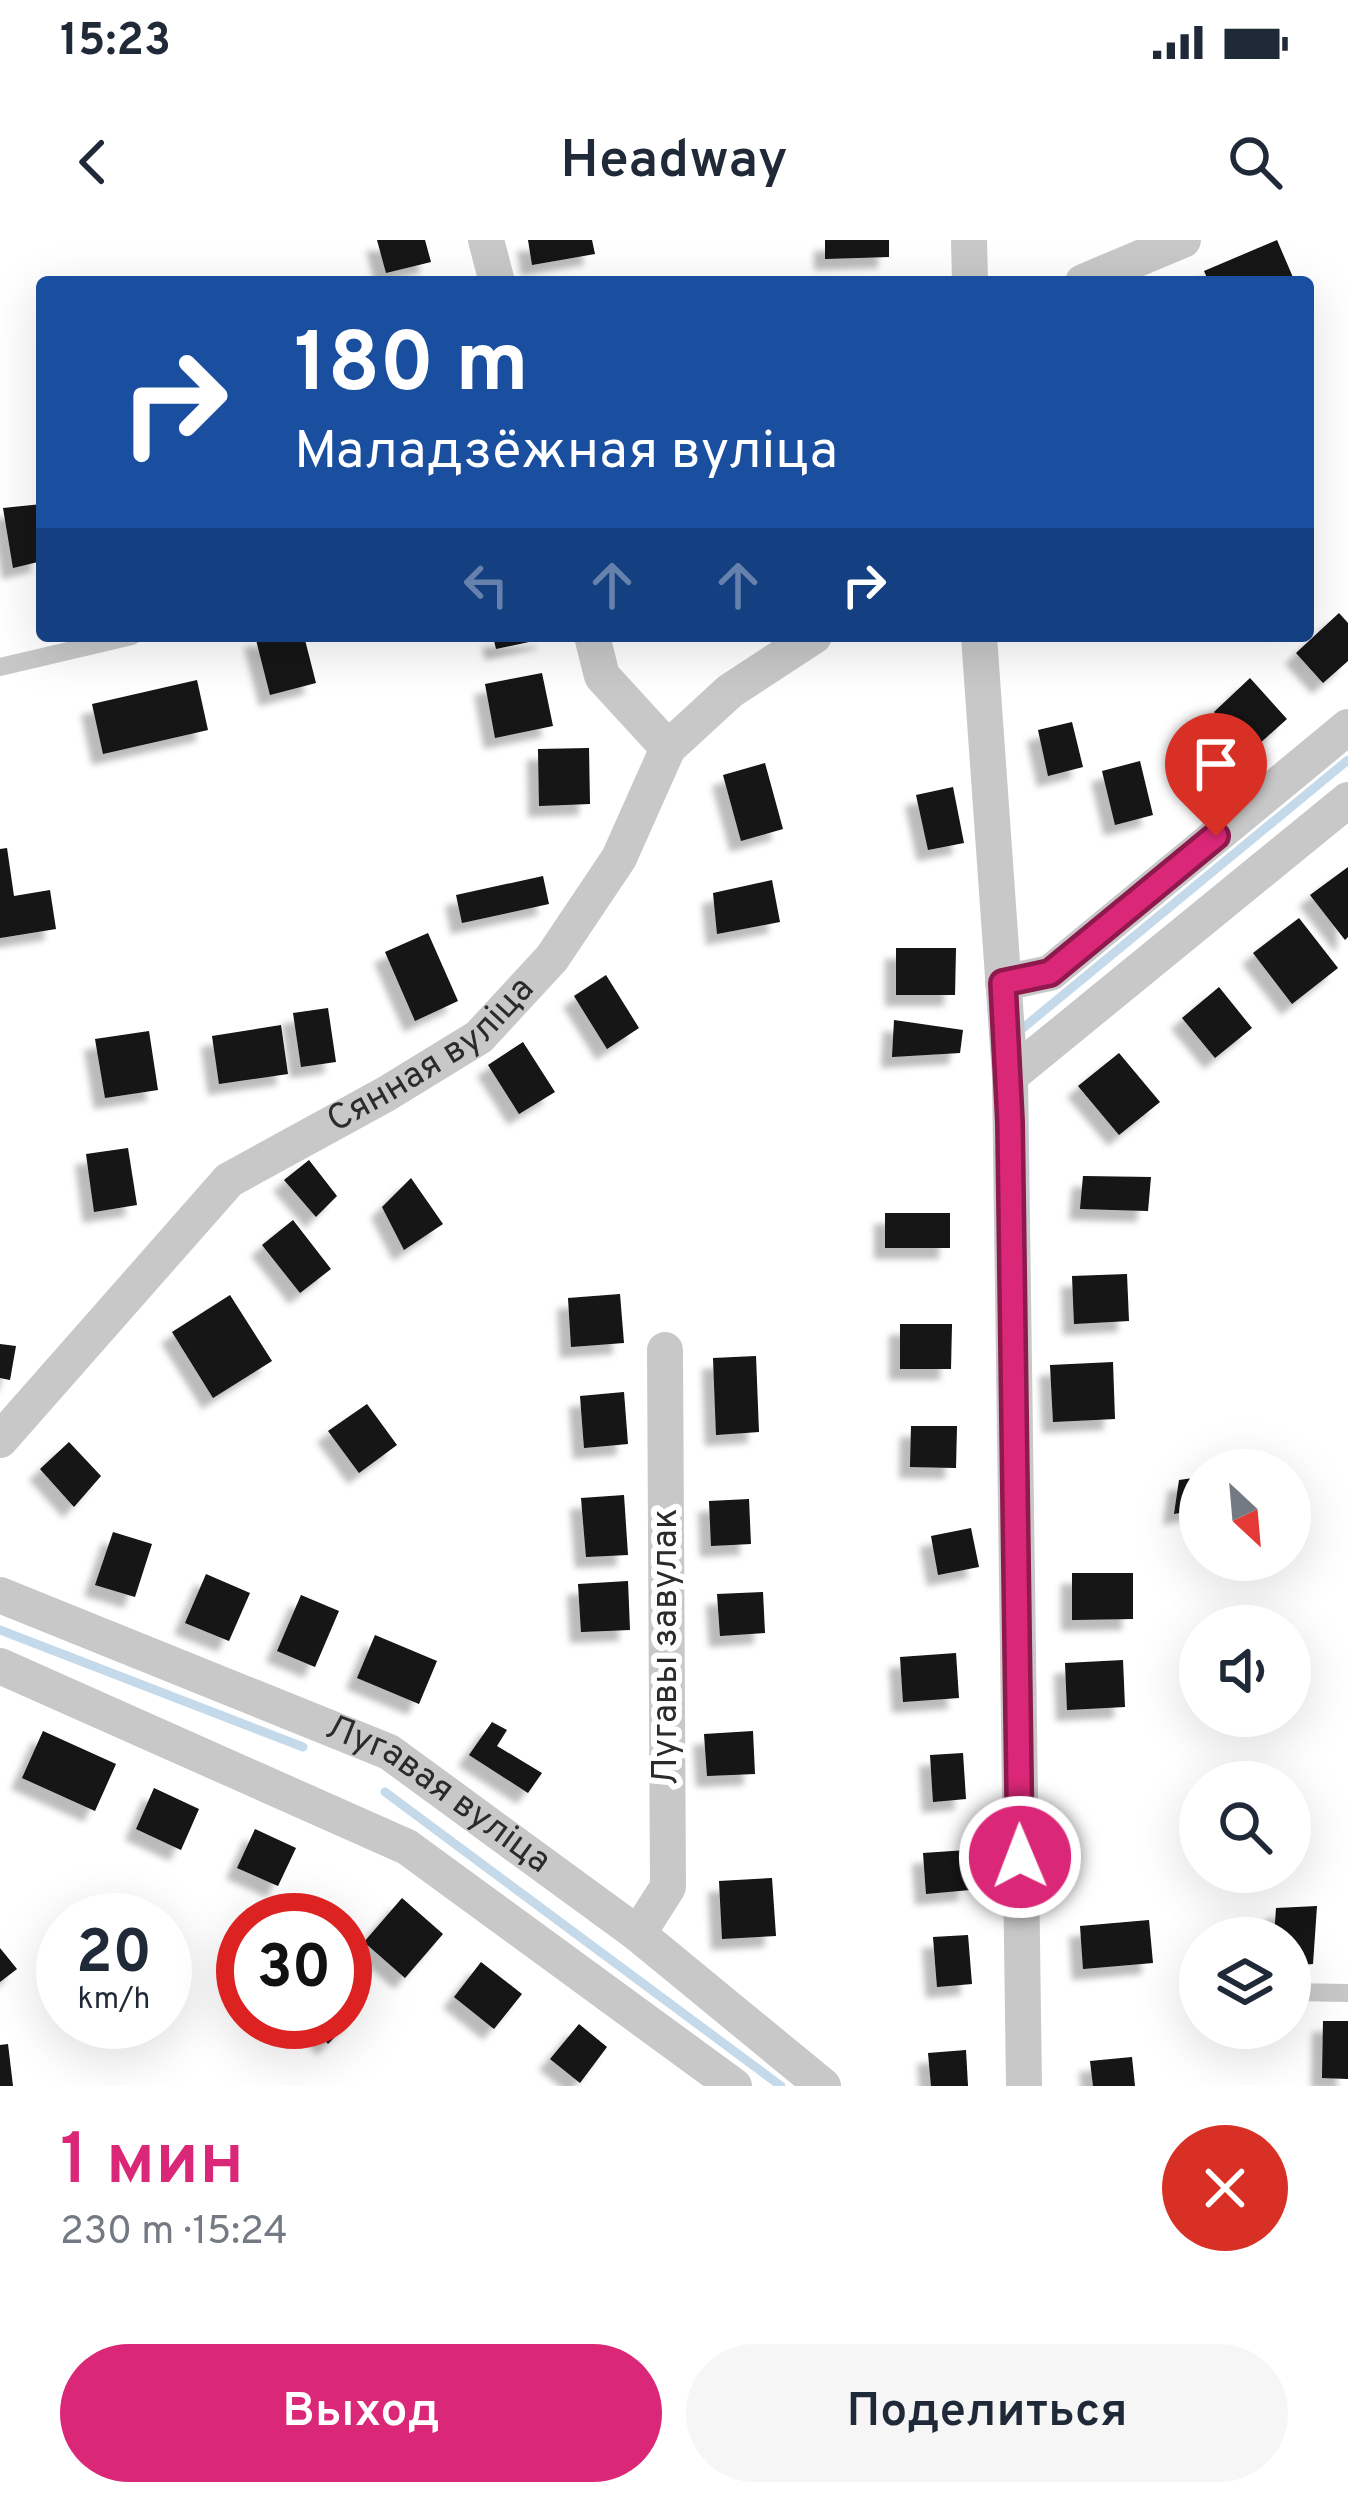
<!DOCTYPE html>
<html lang="ru">
<meta charset="utf-8">
<style>
body{margin:0;font-family:Overpass,sans-serif;background:#f6f6f7;color:#1f2937;height:100vh;display:flex;flex-direction:column;font-size:45px;white-space:nowrap}
*{box-sizing:border-box;margin:0}
p{font-size:39px;color:#747a83}
.icon{flex:none;width:66px;height:66px;fill:none;stroke:currentColor;stroke-width:2;stroke-linecap:round;stroke-linejoin:round}
.map{position:relative;height:1846px;overflow:hidden}
.sheet{display:flex;flex-direction:column;background:#fff;flex:1}
.sheet>*{flex:none}
.top-card{position:absolute;left:36px;top:36px;width:1278px;height:366px;border-radius:12px;box-shadow:0 12px 48px #0002;background:#1a4fa0;color:#fff;overflow:hidden}
.needle{width:78px;rotate:154deg}
.tools{position:absolute;left:1179px;top:1209px;display:grid;gap:24px}
.tools a{display:grid;place-items:center;width:132px;height:132px;border-radius:50%;background:#fff;box-shadow:0 12px 48px #0002;font-size:60px}
.speed{position:absolute;left:36px;top:1653px;display:flex;gap:24px;font-size:60px;font-weight:700;text-align:center}
.speed>*{display:grid;place-content:center;width:156px;height:156px;border-radius:50%;background:#fff;box-shadow:0 12px 48px #0002;line-height:1}
.speed small{font-size:30px;font-weight:400}
.speed .limit{border:18px solid #d22;background:#fff;color:#111}
.pin{position:absolute;display:grid;place-items:center;width:102px;height:102px;color:#fff;margin:-123px -51px;border-radius:50% 50% 50% 0;rotate:-45deg;box-shadow:0 0 12px #0007}
.pin .icon{rotate:45deg}
.me{position:absolute;width:132px;margin:-66px;rotate:359deg;stroke-linejoin:round;filter:drop-shadow(0 0 9px #0008)}
.turn{display:flex;align-items:center;gap:42px;height:252px;padding:0 60px;font-size:54px}
.turn .icon{width:156px;height:156px;stroke-width:2.5}
.turn b{display:block;font-size:84px;line-height:102px}
.lanes{display:flex;align-items:center;height:114px;padding:0 60px;background:#0003;justify-content:center;gap:60px;direction:ltr}
.lanes .off{opacity:.35}
.round{display:grid;place-items:center;flex:none;width:126px;height:126px;border-radius:63px;background:#f6f6f7}
.headline{display:flex;align-items:center;justify-content:space-between;height:204px;padding:0 60px}
h1{font-size:72px;font-weight:600;line-height:90px;color:#db2777}
.button{display:flex;gap:24px;margin-top:auto;padding:24px 60px}
.button a{flex:1;height:138px;border-radius:72px;background:#db2777;color:#fff;font-size:48px;font-weight:600;line-height:138px;text-align:center}
.button a+a{background:#f6f6f7;color:#1f2937}
.status{display:flex;justify-content:space-between;align-items:center;height:84px;padding:0 60px;background:#fff;direction:ltr}
.status svg{height:33px;fill:currentColor}
header{display:flex;justify-content:space-between;align-items:center;height:156px;padding:0 60px;background:#fff;font-size:54px;font-weight:600}
.map>svg:first-child{display:block}
.lines{fill:none;stroke-linecap:round;stroke-linejoin:round}
.stream{stroke:#c4daea;stroke-width:9}
.building{fill:#121212;filter:url(#shadow)}
.service{stroke:#c8c8c8;stroke-width:18}
.minor{stroke:#c8c8c8;stroke-width:36}
.route-casing{stroke:#8e194d;stroke-width:30}
.route{stroke:#db2777;stroke-width:21}
.labels{text-anchor:middle;dominant-baseline:central;stroke-width:12;stroke-linejoin:round;paint-order:stroke}
.street-label{font-size:36px;fill:#2b2b2b;stroke:#fff}
</style>
<div class="status"><b>15:23</b><svg viewBox="0 0 49 12"><path d="M0 12V9h3v3zM5 12V6h3v6zM10 12V3h3v9zM15 12V0h3v12zM26 1h20v11H26zM47 4h2v5h-2z"/></svg></div>
<header><svg class="icon" aria-label="back" viewBox="0 0 24 24"><path d="M15 5l-7 7 7 7"/></svg>Headway<svg class="icon" aria-label="search" viewBox="0 0 24 24"><circle cx="10" cy="10" r="6"/><path d="M15 15l6 6"/></svg></header>
<div class="map">
<svg width="1348" height="1846" viewBox="0 0 1348 1846">
<defs>
<filter id="shadow"><feDropShadow dx="-11" dy="11" stdDeviation="3" flood-color="#0004"/></filter>
</defs>
<rect width="100%" height="100%" fill="#fff"/>
<g class="lines">
<path class="stream" d="M1023,788L1348,520
M0,1390L303,1507
M385,1552L781,1846"/>
</g>
<path class="building" d="M377,0H425L431,22L386,33Z
M528,0H592L595,14L532,25Z
M825,0H889V17L825,19Z
M1277,0L1295,42H1209L1204,31Z
M42,264V321L13,328L3,268Z
M1339,373L1348,383V421L1323,443L1296,413Z
M255,396H304L316,443L270,455Z
M493,396H548V398L496,409Z
M542,433L553,486L495,498L485,444Z
M1250,438L1287,479L1250,512L1214,472Z
M197,440L208,490L103,514L92,464Z
M1072,482L1083,527L1048,536L1038,490Z
M589,508L590,564L539,566L538,509Z
M1140,521L1153,575L1115,585L1102,531Z
M765,523L783,589L741,601L723,535Z
M953,547L964,603L928,610L916,555Z
M7,608L14,656L50,650L56,689L0,698V609Z
M1348,627V697L1345,700L1310,655Z
M543,636L549,664L462,683L456,655Z
M772,640L780,682L717,694L713,653Z
M1299,678L1338,728L1292,764L1253,713Z
M428,693L458,761L415,781L385,712Z
M896,708H956L955,755H896Z
M606,735L639,788L607,809L574,756Z
M1219,747L1252,788L1215,818L1182,778Z
M328,768L336,822L301,827L293,773Z
M894,780L963,790L960,813L892,817Z
M281,785L288,834L219,844L212,796Z
M149,791L158,850L105,858L95,799Z
M523,802L555,852L519,874L488,825Z
M1119,813L1160,862L1119,895L1078,846Z
M128,908L137,965L94,972L86,914Z
M309,920L337,956L316,977L284,940Z
M1083,936L1151,937L1148,971L1080,969Z
M411,938L443,984L404,1010L382,967Z
M885,973H950V1008H885Z
M293,980L331,1029L300,1053L262,1005Z
M1127,1034L1129,1081L1074,1084L1072,1036Z
M620,1054L624,1103L571,1107L568,1058Z
M230,1055L272,1121L213,1158L172,1092Z
M900,1084H952L951,1129H900Z
M0,1104L16,1106L10,1140L0,1138Z
M756,1116L759,1192L716,1195L713,1118Z
M1113,1122L1115,1179L1053,1182L1050,1125Z
M624,1152L628,1204L584,1208L580,1156Z
M367,1164L397,1205L359,1233L328,1191Z
M911,1186H957L956,1228L910,1227Z
M69,1202L101,1236L74,1267L40,1229Z
M1200,1237V1269L1174,1274L1179,1240Z
M624,1255L628,1315L586,1317L581,1258Z
M749,1259L751,1304L711,1306L709,1261Z
M971,1288L979,1327L938,1335L931,1296Z
M113,1292L152,1304L135,1357L95,1345Z
M1072,1333H1133V1379L1072,1380Z
M206,1334L250,1353L229,1401L185,1383Z
M628,1341L630,1390L581,1392L578,1344Z
M763,1352L765,1393L720,1396L717,1354Z
M301,1355L339,1371L315,1427L277,1411Z
M375,1395L437,1421L419,1464L357,1438Z
M956,1413L959,1458L903,1462L900,1417Z
M1123,1420L1125,1467L1067,1470L1065,1423Z
M492,1482L507,1490L497,1506L542,1533L528,1553L469,1515Z
M43,1491L116,1524L95,1571L22,1538Z
M753,1491L755,1534L707,1536L704,1494Z
M963,1513L966,1559L933,1562L930,1515Z
M154,1548L199,1569L181,1610L136,1589Z
M255,1589L296,1608L278,1646L237,1628Z
M967,1610L970,1650L926,1654L923,1613Z
M772,1638L776,1696L722,1699L719,1641Z
M402,1658L443,1694L405,1738L364,1702Z
M1317,1666L1313,1724L1290,1726V1698H1274L1276,1668Z
M1149,1680L1153,1723L1083,1729L1080,1686Z
M968,1695L972,1744L937,1747L933,1697Z
M0,1708L17,1729L0,1742Z
M481,1722L522,1754L494,1789L454,1757Z
M345,1764L356,1776L328,1804L309,1782H345Z
M1323,1781H1348V1839L1322,1838Z
M579,1784L607,1807L580,1843L550,1819Z
M8,1804L13,1846H0V1805Z
M966,1810L968,1846H931L928,1813Z
M1132,1817L1135,1846H1093L1090,1821Z"/>
<g class="lines">
<path class="service" d="M0,427L132,396
M1290,1752L1348,1753"/>
<g class="minor">
<path d="M486,0L497,42"/>
<path d="M969,0L970,42"/>
<path d="M1083,42L1183,0"/>
<path d="M592,396L602,436L668,508"/>
<path d="M979,396L1010,836L1024,1846"/>
<path d="M1003,743L1050,733L1348,487"/>
<path d="M1010,836L1348,560"/>
<path id="s1" d="M0,1200L229,940L386,854L479,797L552,718L619,618L668,508L730,451L814,396"/>
<path id="s2" d="M0,1355L389,1512L638,1694L823,1846"/>
<path d="M0,1426L407,1607L734,1846"/>
<path d="M638,1694L668,1647L665,1110"/>
</g>
</g>
<g class="lines">
<g class="route-casing">
<path id="route" d="M1020,1617L1010,882L1003,743L1050,733L1216,596"/>
</g>
<use href="#route" class="route"/>
</g>
<g class="labels">
<g class="street-label">
<text stroke="none"><textPath href="#s1" startOffset="585">Сянная вуліца</textPath></text>
<text transform="translate(667 1407) rotate(-90)">Лугавы завулак</text>
<text stroke="none"><textPath href="#s2" startOffset="483">Лугавая вуліца</textPath></text>
</g>
</g>
</svg>
<div class="tools">
<a><svg class="needle" viewBox="-14 -14 28 28"><path d="M0-13l5 13h-10z" fill="#e53935"/><path d="M0 13l5-13h-10z" fill="#747a83"/></svg></a>
<a><svg class="icon" aria-label="sound" viewBox="0 0 24 24"><path d="M4 9h4l5-4v14l-5-4H4zM17 9q2 3 0 6"/></svg></a>
<a><svg class="icon" aria-label="search" viewBox="0 0 24 24"><circle cx="10" cy="10" r="6"/><path d="M15 15l6 6"/></svg></a>
<a><svg class="icon" aria-label="layers" viewBox="0 0 24 24"><path d="M12 4l9 5-9 5-9-5zM3 14l9 5 9-5"/></svg></a>
</div>
<div class="speed"><div>20<small>km/h</small></div><div class="limit">30</div></div>
<div class="pin" style="left:1216px;top:596px;background:#d93025"><svg class="icon" aria-label="arrive" viewBox="0 0 24 24"><path d="M6 21V4h12l-3 4 3 4H6"/></svg></div>
<svg class="me" style="left:1020px;top:1617px" viewBox="-20 -20 40 40"><circle r="17" fill="#db2777" stroke="#fff" stroke-width="3"/><path d="M0-11L8 9 0 5-8 9z" fill="#fff"/></svg>
<div class="top-card">
<div class="turn"><svg class="icon" aria-label="right" viewBox="0 0 24 24"><path d="M7 20v-9h11M14 6l5 5-5 5"/></svg><div><b>180 m</b>Маладзёжная вуліца</div></div>
<div class="lanes"><svg class="icon off" aria-label="left" viewBox="0 0 24 24"><path d="M17 20v-9H6M10 6l-5 5 5 5"/></svg><svg class="icon off" aria-label="ahead" viewBox="0 0 24 24"><path d="M12 20V5M6 11l6-6 6 6"/></svg><svg class="icon off" aria-label="ahead" viewBox="0 0 24 24"><path d="M12 20V5M6 11l6-6 6 6"/></svg><svg class="icon" aria-label="right" viewBox="0 0 24 24"><path d="M7 20v-9h11M14 6l5 5-5 5"/></svg></div>
</div>
</div>
<section class="sheet">
<div class="headline"><div><h1>1 мин</h1><p>230 m · 15:24</p></div><a class="round" style="background:#d93025;color:#fff"><svg class="icon" aria-label="close" viewBox="0 0 24 24"><path d="M6 6l12 12M18 6L6 18"/></svg></a></div>
<div class="button"><a>Выход</a><a>Поделиться</a></div>
</section>
